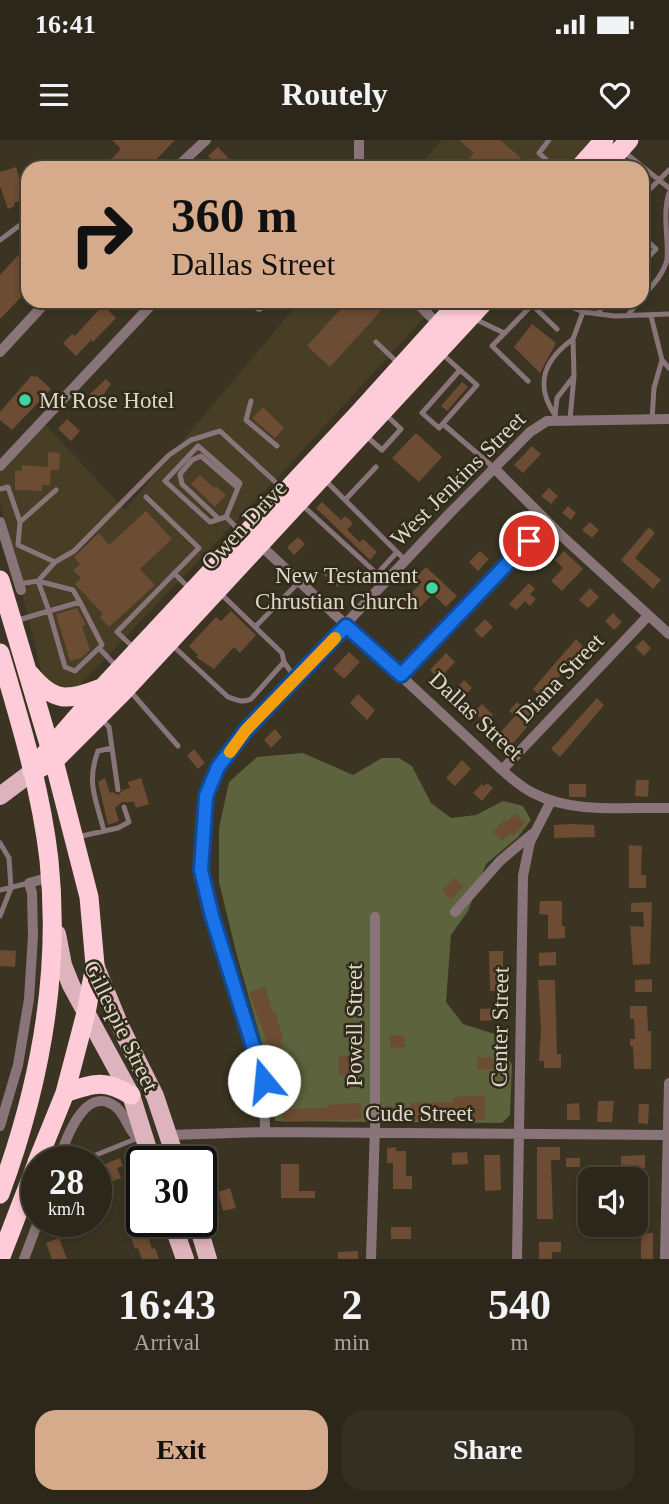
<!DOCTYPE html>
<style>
body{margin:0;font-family:"Times New Roman",serif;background:#342f23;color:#f1f3f6;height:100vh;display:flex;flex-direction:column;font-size:26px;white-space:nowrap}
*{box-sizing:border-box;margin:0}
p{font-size:23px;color:#a6a5a2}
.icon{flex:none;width:38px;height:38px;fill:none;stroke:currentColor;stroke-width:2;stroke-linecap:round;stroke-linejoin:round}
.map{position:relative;height:1119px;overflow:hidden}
.side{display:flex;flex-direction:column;background:#2c271a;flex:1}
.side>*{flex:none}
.banner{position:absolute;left:21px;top:21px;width:628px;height:147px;border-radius:21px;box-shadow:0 4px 10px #0003,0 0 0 2px #484439;background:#d6ab8b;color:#111;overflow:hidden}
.fabs{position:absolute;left:578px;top:1027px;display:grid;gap:14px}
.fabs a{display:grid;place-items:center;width:70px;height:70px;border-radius:14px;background:#2c271a;box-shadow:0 4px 10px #0003,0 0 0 2px #484439;font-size:35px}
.speed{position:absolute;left:21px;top:1006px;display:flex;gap:14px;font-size:35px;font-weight:700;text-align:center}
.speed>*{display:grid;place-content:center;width:91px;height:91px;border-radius:50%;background:#2c271a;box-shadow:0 4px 10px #0003,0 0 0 2px #484439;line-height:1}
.speed small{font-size:18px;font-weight:400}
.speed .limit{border:4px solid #111;border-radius:10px;background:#fff;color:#111}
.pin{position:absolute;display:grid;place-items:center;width:60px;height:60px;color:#fff;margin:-30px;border:4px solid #fff;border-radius:50%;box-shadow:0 2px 7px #0007}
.me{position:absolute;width:77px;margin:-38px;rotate:343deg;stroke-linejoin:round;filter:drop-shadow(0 0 5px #0008)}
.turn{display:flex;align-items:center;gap:24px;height:147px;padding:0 35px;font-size:32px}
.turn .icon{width:91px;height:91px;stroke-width:2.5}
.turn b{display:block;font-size:49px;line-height:60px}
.eta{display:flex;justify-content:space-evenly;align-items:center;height:119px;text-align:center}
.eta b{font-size:42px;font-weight:700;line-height:49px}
.button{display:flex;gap:14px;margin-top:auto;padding:14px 35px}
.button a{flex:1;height:80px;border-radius:21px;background:#d6ab8b;color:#111;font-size:28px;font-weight:700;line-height:80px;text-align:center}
.button a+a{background:#342f23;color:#f1f3f6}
.status{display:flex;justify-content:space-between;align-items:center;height:49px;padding:0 35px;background:#2c271a;direction:ltr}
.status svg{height:19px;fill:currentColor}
header{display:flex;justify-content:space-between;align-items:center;height:91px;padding:0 35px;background:#2c271a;font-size:32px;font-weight:700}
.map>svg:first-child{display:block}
.built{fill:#473e25}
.forest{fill:#5c633d}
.building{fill:#6c4c32}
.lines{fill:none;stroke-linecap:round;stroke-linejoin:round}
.lane{stroke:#897579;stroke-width:5}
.street{stroke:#897579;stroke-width:10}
.primary{stroke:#ddb3bd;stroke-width:18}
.highway{stroke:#feccd8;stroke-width:19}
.route-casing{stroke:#114b97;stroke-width:18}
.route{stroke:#1a73e8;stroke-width:12}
.slow{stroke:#f59e0b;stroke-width:12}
.poi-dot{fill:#40d4a1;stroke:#312a18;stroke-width:2.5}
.labels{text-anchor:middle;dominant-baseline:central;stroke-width:5;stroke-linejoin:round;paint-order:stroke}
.poi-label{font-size:23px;fill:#dbd7cc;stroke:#312a18;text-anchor:start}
.street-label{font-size:23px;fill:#dbd7cc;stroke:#312a18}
</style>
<div class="status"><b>16:41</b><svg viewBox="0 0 49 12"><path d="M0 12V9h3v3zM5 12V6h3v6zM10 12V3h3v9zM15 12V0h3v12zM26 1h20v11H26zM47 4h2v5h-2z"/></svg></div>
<header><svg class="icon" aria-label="menu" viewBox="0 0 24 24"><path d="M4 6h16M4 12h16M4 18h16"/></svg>Routely<svg class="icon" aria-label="heart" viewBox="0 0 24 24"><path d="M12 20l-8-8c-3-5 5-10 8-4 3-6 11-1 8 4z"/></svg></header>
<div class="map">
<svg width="669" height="1119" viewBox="0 0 669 1119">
<rect width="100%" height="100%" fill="#3b3422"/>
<path class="built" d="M442,0H591L566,28H417Z
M300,161H439L280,335L80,545L70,551L58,548L44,539L40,526L0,364V332L45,284L125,370Z"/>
<path class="forest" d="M303,613L353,635L382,618H399L412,626L431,663L451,678L476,675L503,661L523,666L531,680L518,697L486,724L468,771L451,795L446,862L463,884L498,895L512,925L510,975L502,983L275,981L269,929L236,812L219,742V688L229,642L257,617Z"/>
<path class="building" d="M112,0H175L148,28H103L121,9Z
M459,0H500L521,18L512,28H461L474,13Z
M218,7L229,19L220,28L208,16Z
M16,27L26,59L14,63L15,66L8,69L0,46V32Z
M22,111L28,117V150L0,179V135Z
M348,161H390L330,227L307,206Z
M103,165L116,178L93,202L91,200L76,216L63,203L72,194L75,196Z
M532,184L556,203L540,233L514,207Z
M32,235L34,237L37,236L51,249L12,290L0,280V272Z
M106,239L111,244L97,263L89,255Z
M462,242L468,247L447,271L441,266Z
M263,267L284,288L275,298L252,278Z
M67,279L80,291L71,301L58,289Z
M416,293L442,317L419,342L392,318Z
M532,306L541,314L523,333L514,325Z
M48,312L60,313L59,330H51L50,345H42V351L15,350V330L22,331V325L48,327Z
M200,335L214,348L216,346L226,355L215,367L191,344Z
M549,348L558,356L551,364L541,356Z
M322,362L341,380L345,376L353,383L347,390L360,402L363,399L377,412L370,420L316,368Z
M568,366L576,373L571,380L562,373Z
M146,371L172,399L140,429L155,445L109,487L100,477L103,474L75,444L81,438L73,430L80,424L74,417L99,393L109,405Z
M516,373L525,381L508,401L499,393Z
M590,382L599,390L592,398L582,390Z
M649,387L655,393L635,418L661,440L653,449L621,420Z
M298,397L305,404L294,415L287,407Z
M536,406L550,419L540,430L531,422L534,419L528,415Z
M480,411L489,419L478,431L469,422Z
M564,411L583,429L562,451L551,441L563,428L555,420Z
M331,425L345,439L337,447L323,434Z
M426,427L457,456L446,467L433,454L417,470L406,459L422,442L416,437Z
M529,443L535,449L530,454L536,459L530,466L525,461L516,470L509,464Z
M590,448L599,457L588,468L579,460Z
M77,468L86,485L82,486L90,510L81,518L70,521L56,474Z
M231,471L256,495L240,513L234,507L214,529L196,517L198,515L189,506L216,477L221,481Z
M613,473L622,482L614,490L605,481Z
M485,479L493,487L482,498L474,490Z
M576,499L585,508L549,548L553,551L544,560L533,549Z
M643,500L651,508L644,516L635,507Z
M349,512L360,522L344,539L333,529Z
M446,513L455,522L439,539L430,530Z
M464,540L472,548L461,560L453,552Z
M358,554L375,570L367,580L350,563Z
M597,558L604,565L560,617L551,609Z
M517,562L536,576L511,606L498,595L515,576L509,571Z
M482,564L493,575L485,583L474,572Z
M275,589L282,597L271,608L264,600Z
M194,609L205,623L198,629L187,616Z
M462,620L471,629L455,646L446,638Z
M105,638L110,653L113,652L118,655L123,650L130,648L128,642L141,638L149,664L136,668L134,662H122L115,668L119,681L108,685L98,642Z
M636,640H649L648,657L635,656Z
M487,643L493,648L482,661L473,653L482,644L484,646Z
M569,644H586V657H569Z
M515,673L525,683L513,696L510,693L502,701L493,692L504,680L507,682Z
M571,684L594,685L595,697L554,698V685Z
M629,705L642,706L641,735H646V748H629Z
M454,738L463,746L451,759L442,750Z
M540,761H562V786H565V798L548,799V775L539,774Z
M652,762L650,824L633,825L630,786L644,787L643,772H631V763Z
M0,810L16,811L15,827L0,826Z
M489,811H503V851H490Z
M556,812V825L539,826V813Z
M652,839V852H635V840Z
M538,840H555L557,914H561V928H544V921H539L541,888Z
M265,847L272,871H275L280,888L283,900L280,901L292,933L280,937L249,852Z
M630,866H647L648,891H651V929H634L633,906H630V899H635L634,879H630Z
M497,868V880L480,881V869Z
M390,895H404L405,907L390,908Z
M338,916H351V935H339Z
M477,917H493L494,929L477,930Z
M485,956V980L410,979V963L453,962V957Z
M598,961H614L612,982H597Z
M361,963V979L282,982V969L328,968L327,965Z
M579,963L580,980H567V964Z
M639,964H649L648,984L638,983Z
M386,966L396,967V979H386Z
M396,1007V1011H406V1036H412V1049H393V1023H387V1008Z
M537,1007H560V1020H551L553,1079H537Z
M467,1012L468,1024L452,1025V1013Z
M484,1015H500L501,1050L485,1051Z
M645,1015V1028H621V1016Z
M120,1018L123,1026L117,1028L121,1038L105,1044L101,1034L96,1037V1028Z
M566,1018H580V1027H566Z
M281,1024H299V1051H315V1058H281Z
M230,1048L236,1068L223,1071L218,1052Z
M140,1070L152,1109L155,1108L159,1119H142L138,1108L135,1109L126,1083L129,1082L127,1075Z
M65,1082L71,1093L59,1098L53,1086Z
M391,1087H411V1099H391Z
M641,1093H653V1119H641Z
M59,1098L67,1119H52L46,1103Z
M539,1102H561V1112H552V1119H539Z
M358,1111V1119H338V1112Z"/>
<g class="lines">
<path class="lane" d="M549,0L539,13L555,28
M623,11L669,48
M642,57L669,30
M642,96L656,109L642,124
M0,100L28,79
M642,157C652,146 663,135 667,120C669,99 662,75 669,53
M558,161L583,172L615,176L669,174
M597,174L608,161
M628,175L639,161
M651,176L662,220L669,228
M475,179L504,193
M376,202L399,224
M441,213L460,230
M460,230L477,245L439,288L422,273Z
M528,241L492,206L532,165L557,189
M251,261L246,280L277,306
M555,275C534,244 544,220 573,199
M555,276L557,258L574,236
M570,279L574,236L573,199L583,172
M652,279L654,248L662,220
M443,284L493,327
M366,296L382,310L401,289L385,274
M198,306L240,343L226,377L210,382L165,341Z
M376,327L345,360L405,420
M325,340L345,360
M0,349L8,347L20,382L56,350
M301,364L386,442
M226,377L241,392
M219,379L182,344L180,334L192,320L201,316L238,348
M20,382L18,405L55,422
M174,433L189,448
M377,434L397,412
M38,441L55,422L74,411L169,315L191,300L220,291L283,349
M18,444L38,441L73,450L80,462
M220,453L282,513L284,522L296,539
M80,462L102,505L75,531L65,527L49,471Z
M15,481L49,471L38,441
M255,487L299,442
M171,504L228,557C236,560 243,563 251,559L284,522
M99,508L116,526
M135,509L117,492L199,408L146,357
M130,551L178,606
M102,580L109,587L118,650
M104,691C96,659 86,643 98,611L112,608
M77,697L118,688L129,682L124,667
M0,703L9,718L11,748L0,776
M0,750L29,743
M60,1016L81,1021L138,998"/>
<path class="street" d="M359,2V28
M176,28L206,0
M280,28L282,26
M415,161L439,185
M259,167L265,161
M0,212L47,161
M0,326L155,161
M494,328L564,398L669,494
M0,382L21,450
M259,404L502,630C511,638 521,647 533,653C573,674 625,667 669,668
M401,535L547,381
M502,630L648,476
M455,772L500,721L532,694
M0,986L18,925L29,859L33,796L32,753L29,743L50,737
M265,992L264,941L212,776L201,730L206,656L218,627L246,590L449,374L530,292L547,281L669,279
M169,995L265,992L669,995
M58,1022C65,1001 85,942 116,967C127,976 127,990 138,998H145
M24,1119L38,1082
M371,1119L375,985V777
M517,1119L523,736L530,702L551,661
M665,1119L669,943"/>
<path class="primary" d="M0,656L32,632
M57,794L63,825L71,845L131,955L152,1022
M95,825L120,886L155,956L177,1022
M172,1082L185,1119
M197,1082L208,1119"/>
<path class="highway" d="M579,28L604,0
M604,28L629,0
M0,440L54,621L89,757L95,825L86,873L65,953L37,1022
M0,513C20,581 41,650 49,720C61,835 40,946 0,1054
M30,534C54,563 68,561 101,548
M45,614L104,546L358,274L460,161
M32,632L54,621L122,553L485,161
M65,953C94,943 104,939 131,955
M0,1119L37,1023"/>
</g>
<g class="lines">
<g class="route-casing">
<path id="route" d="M264,941L212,776L201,730L206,656L218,627L246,590L346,486L401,535L529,401"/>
</g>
<use href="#route" class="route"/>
<path class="slow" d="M230,612L246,590L335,498"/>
</g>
<g class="poi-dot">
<circle cx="25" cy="260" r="7"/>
<circle cx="432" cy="448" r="7"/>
</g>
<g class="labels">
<g class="poi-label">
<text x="39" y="260">Mt Rose Hotel</text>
<text x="418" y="435" text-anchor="end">New Testament<tspan x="418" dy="26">Chrustian Church</tspan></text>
</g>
<g class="street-label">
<text transform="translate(458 339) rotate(-45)">West Jenkins Street</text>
<text transform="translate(244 385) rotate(-47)">Owen Drive</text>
<text transform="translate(560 538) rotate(-46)">Diana Street</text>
<text transform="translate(476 576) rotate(43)">Dallas Street</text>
<text transform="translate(354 885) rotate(-90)">Powell Street</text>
<text transform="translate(121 886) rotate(64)">Gillespie Street</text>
<text transform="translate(500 887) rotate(-89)">Center Street</text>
<text x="419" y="973">Cude Street</text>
</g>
</g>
</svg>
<div class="fabs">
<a><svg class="icon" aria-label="sound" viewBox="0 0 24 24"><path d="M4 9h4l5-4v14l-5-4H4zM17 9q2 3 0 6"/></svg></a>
</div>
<div class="speed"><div>28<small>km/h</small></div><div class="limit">30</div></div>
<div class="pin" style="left:529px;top:401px;background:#d93025"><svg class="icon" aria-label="arrive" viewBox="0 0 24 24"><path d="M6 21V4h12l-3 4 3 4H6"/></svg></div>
<svg class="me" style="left:264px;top:941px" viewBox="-20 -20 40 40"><circle r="19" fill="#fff"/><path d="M0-13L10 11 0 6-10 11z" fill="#1a73e8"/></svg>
<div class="banner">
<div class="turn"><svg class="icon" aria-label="right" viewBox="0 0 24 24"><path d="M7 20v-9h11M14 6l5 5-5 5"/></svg><div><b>360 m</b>Dallas Street</div></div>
</div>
</div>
<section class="side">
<div class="eta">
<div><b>16:43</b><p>Arrival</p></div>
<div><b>2</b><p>min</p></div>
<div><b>540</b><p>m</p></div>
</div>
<div class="button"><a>Exit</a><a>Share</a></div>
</section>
